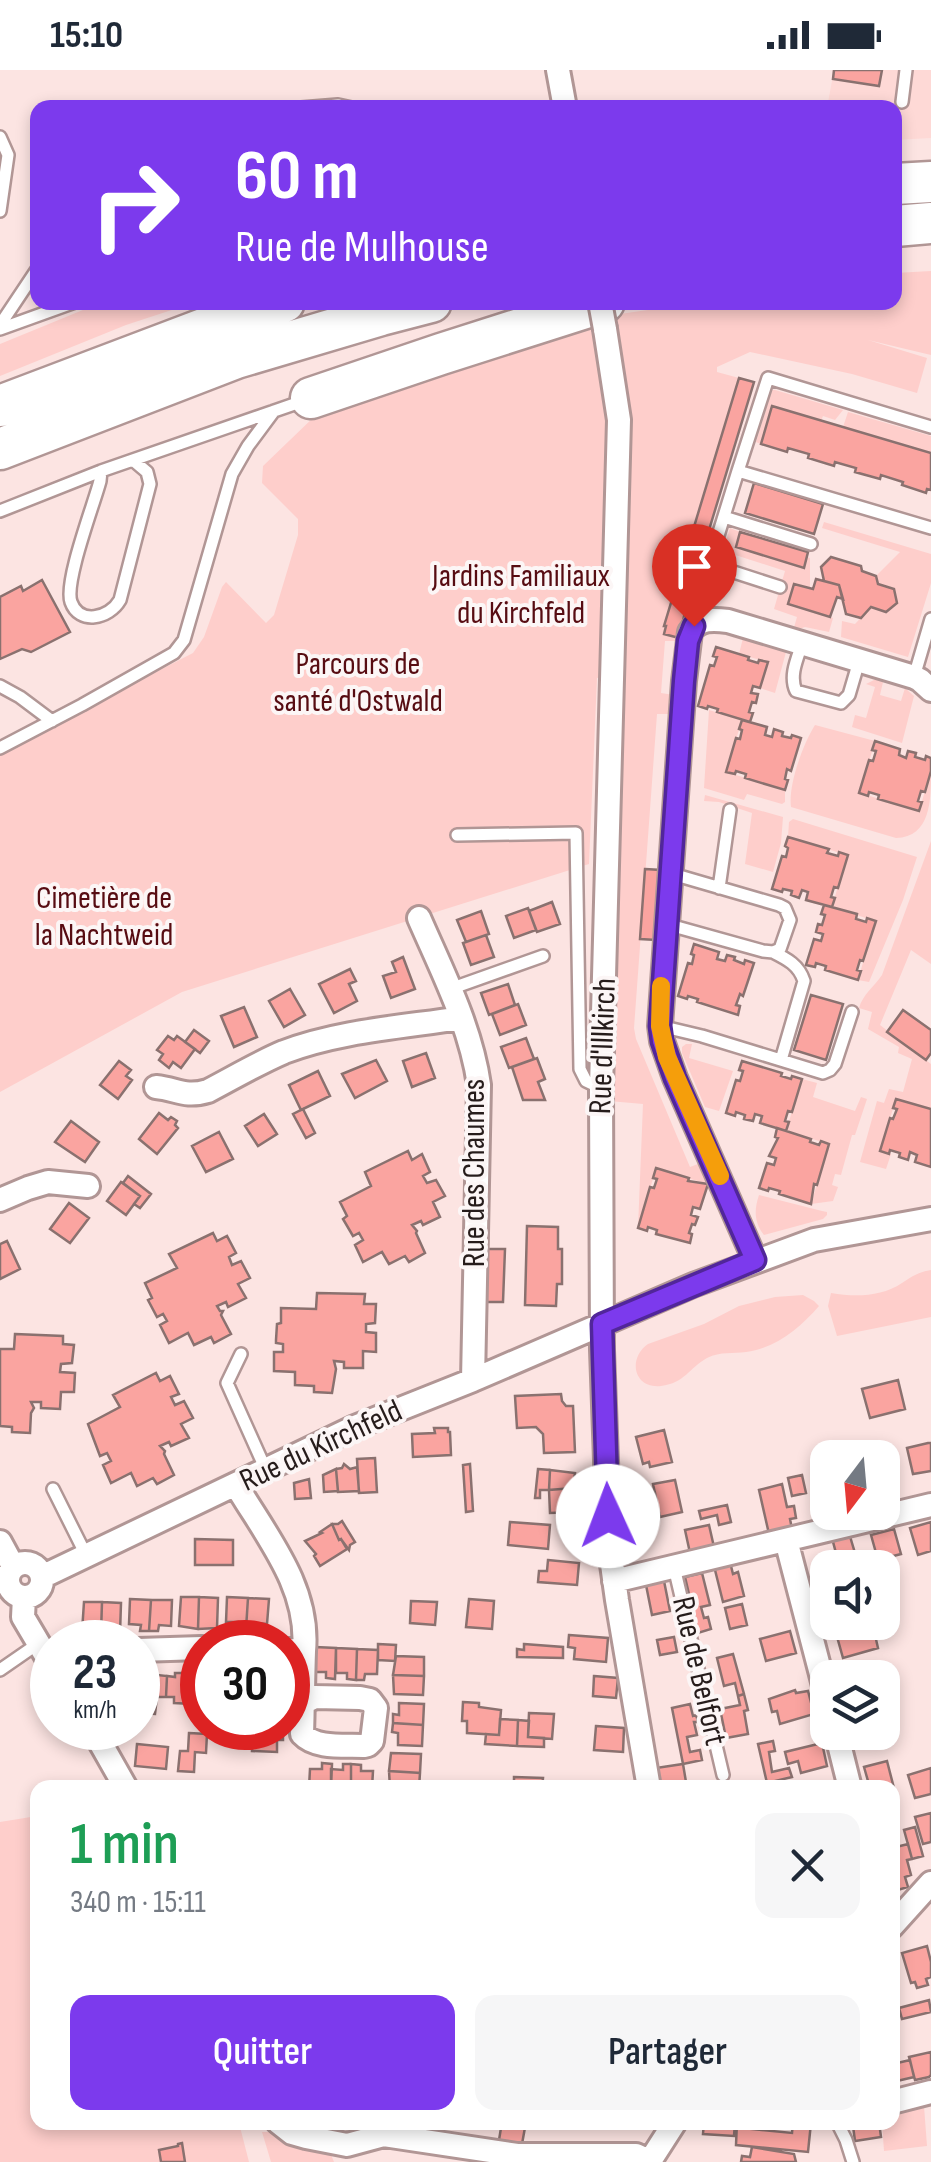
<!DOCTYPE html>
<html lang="fr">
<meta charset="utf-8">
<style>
body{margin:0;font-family:"Sofia Sans Condensed",sans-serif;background:#f6f6f7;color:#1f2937;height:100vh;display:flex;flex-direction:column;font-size:38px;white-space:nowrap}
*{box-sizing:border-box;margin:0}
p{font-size:32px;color:#747a83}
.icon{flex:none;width:55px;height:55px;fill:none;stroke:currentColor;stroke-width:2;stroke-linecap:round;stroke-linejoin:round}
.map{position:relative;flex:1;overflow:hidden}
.drawer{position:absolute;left:30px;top:1710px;width:870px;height:350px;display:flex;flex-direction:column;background:#fff;border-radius:20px;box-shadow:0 5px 15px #0003}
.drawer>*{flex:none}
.hud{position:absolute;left:30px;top:30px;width:872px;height:210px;border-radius:20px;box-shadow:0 5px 15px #0003;background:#7c3aed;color:#fff;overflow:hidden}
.needle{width:65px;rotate:196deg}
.fabs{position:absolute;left:810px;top:1370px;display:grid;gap:20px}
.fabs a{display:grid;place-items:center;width:90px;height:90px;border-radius:20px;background:#fff;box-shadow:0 5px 15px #0003;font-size:50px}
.speed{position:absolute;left:30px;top:1550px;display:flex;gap:20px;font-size:50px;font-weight:700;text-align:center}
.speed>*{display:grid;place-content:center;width:130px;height:130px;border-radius:50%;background:#fff;box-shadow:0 5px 15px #0003;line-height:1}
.speed small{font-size:25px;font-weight:400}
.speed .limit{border:15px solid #d22;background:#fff;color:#111}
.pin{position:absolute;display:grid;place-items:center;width:85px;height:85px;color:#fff;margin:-102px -42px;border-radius:50% 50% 50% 0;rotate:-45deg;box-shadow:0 0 10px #0007}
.pin .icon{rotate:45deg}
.me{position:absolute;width:110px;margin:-55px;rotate:358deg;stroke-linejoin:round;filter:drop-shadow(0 0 8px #0008)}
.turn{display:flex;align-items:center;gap:35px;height:210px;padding:0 40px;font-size:45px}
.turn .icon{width:130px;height:130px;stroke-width:2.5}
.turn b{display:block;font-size:70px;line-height:85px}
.round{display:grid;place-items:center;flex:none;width:105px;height:105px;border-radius:20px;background:#f6f6f7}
.headline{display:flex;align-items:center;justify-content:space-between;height:170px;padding:0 40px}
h1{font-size:60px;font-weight:600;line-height:75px;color:#1e9e55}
.primary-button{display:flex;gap:20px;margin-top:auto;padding:20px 40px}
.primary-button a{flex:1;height:115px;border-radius:20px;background:#7c3aed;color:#fff;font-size:40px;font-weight:600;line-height:115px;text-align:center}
.primary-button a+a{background:#f6f6f7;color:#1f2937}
.status{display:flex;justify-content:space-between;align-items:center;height:70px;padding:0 50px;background:#fff;direction:ltr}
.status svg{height:28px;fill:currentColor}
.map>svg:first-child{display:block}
.built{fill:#fed9d6}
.green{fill:#fececb}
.building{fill:#faa4a0;stroke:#8a716f;stroke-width:2.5}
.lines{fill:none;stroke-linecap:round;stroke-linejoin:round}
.service-casing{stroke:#b19695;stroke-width:16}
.minor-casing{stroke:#b19695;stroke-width:28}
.trunk-casing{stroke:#b19695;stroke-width:45}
.service{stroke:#fff;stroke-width:11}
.minor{stroke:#fff;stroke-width:22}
.trunk{stroke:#fff;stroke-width:40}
.minor-bridge-casing{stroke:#b19695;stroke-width:28;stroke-linecap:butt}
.minor-bridge{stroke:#fff;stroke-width:22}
.route-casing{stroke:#51269a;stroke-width:25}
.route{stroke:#7c3aed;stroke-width:18}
.slow{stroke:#f59e0b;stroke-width:18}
.labels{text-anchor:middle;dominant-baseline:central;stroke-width:8;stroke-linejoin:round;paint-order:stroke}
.park-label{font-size:32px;fill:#570c12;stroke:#fcf6f6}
.street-label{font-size:32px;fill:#261c1b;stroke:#fcf6f6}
</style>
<div class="status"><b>15:10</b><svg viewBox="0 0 49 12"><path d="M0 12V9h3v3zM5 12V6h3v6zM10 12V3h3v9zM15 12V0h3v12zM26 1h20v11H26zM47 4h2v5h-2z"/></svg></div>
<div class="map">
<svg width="931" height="2092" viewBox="0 0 931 2092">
<rect width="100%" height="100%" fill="#fce4e2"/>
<path class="built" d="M834,0H931V68L895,70V38H827Z"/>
<path class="green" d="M931,201V285L868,270L927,288L917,323L852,304L750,282L717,297V302L739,308L664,555V564L679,568L678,571H665L661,623L674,625L671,644H657L634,958L636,969L690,1097L698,1094L708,1114L656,1099L638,1158L643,1034L609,1031L619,605L597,608L589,794L182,922L0,1022V682L193,583L204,567L222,517L226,512L266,553L274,545L298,465V449L262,413L263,396L316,345L315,339L620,244L696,233L895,232V203Z
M100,233H193L126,255L0,306V274Z
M772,320H775L843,340L835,350L823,346L821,351L773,337L761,374L756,372Z
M848,342L931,366V383L843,357Z
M824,452L931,484V513L908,587L841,567L842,551L855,554L871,537L886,542L897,533L894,519L878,514L876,506L900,482L822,458Z
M730,458L740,462L736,477L803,497L807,487L810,488V518L794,514L788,534L833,548L829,562L805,557L793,561L797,547L774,539L785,501L723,481Z
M743,568L786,582L775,623L760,618L768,592L739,584Z
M876,609L883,612L880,625L901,631L905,618L914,626L902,673L852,657L855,645L866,648L875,617L866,614Z
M709,640L742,650L726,702L785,720V732L782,734L747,724L744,730L704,718Z
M815,655L875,671L860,723L919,741L931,701C931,730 931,767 896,768L791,737C788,715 803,674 815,655Z
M705,725L783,747L781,773L773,802L745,794L752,743L719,732L704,731Z
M793,749L917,787L903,830L869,912L858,910L875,851L832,837L847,785L788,767L789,752Z
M931,771V894L911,880L880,955L931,994V1039L896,1029L880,1081L891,1084L886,1099L860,1092L877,1031L884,1033L889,1019L903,1022L912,989L898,983L899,977L868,959L872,942L859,938C863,924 874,917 882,905Z
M686,974H692L689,988L733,1001L719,1041L705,1037L682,983V977Z
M802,1009L817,1013L813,1027L855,1041L861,1027L867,1029L855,1065H852L841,1105L835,1104L832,1115L838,1117L833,1131L811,1134L829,1074L786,1061Z
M759,1125L822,1141L827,1142V1145L823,1149L764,1165C754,1152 754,1140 759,1125Z
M931,1200V1247L837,1266L828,1236L831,1223C855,1227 881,1227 902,1213C913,1206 918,1202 931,1200Z
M803,1225L814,1231L819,1236C800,1258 776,1278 746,1282C733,1284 721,1281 707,1288C689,1298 685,1313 661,1316C634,1319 627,1289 648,1274L704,1254L739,1236L775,1227Z
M37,1746L38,2052L239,2053L249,2092H0V1752Z
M924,2036L927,2076L884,2081L882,2053L892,2052L893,2042Z
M262,2062H277L330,2082L334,2092H271Z"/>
<path class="building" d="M834,0H882L879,16L833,9Z
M739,308L754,312L688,529L679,568L664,564L666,556H664Z
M772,336L931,383V420L927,419L926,423L902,415L903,412L881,405L880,409L855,402L856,398L835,392L834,396L808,388L809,384L788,378L787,382L761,374Z
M754,413L823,434L814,464L745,443Z
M740,462L808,482L804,498L736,477Z
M831,487L861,496L862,501L876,506L878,514L894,519L897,533L886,542L871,537L861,548L846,544L839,515L824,511L821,497Z
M816,509L839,515L843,529L837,527L830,547L788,534L794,514L813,519Z
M42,510L70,562L31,582L22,579L0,589V527L21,516L23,521Z
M716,577L749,587L748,590L758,593L759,590L768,592L760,618L753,616L751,623L758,624L756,633L752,632L749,642L753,643L750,652L717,642L718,639L708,636L707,639L698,636L710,595L714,596L717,587L713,586Z
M742,650L767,657L765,665L772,667L774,659L783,662L782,666L791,668L792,665L801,668L791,701L787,699L785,709L788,710L785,720L745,708L746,704L736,701L735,704L726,702L736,668L740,669L742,660L739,659Z
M875,671L900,679L899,685L906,688L908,681L916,683L915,687L925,690L926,686L931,688V701L925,722L921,721L918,731L922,732L919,741L878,729L879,725L869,722L868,726L859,723L869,690L873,691L876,681L872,680Z
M788,767L829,779L827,783L838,786L839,782L848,785L838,818L834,817L831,827L835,828L832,837L806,830L808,822L802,820L799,828L791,825L792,821L783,819L782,822L772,819L782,786L786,787L788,778L785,776Z
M645,799L661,800L656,870L640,869Z
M552,832L560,854L537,862L529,841Z
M824,835L857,844L856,849L866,852L867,848L876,851L863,891L860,890L857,900L861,901L858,910L825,900L826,896L816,893L815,897L806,895L814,869L821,871L823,864L816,862L818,854L822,855L825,845L821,844Z
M528,838L536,860L514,868L506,846Z
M481,841L489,864L466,872L457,850Z
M486,865L494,887L471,895L463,873Z
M694,874L719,882L717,889L725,891L727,885L735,887L734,890L744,894L745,890L754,893L743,926L740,924L736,935L740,936L738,945L697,932L698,929L688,926L687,929L678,926L688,893L692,894L694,885L691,884Z
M403,887L415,919L391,928L383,906L396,902L392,892Z
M350,899L356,911L349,914L357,931L334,943L319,914Z
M508,914L515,935L489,945L481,923Z
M290,919L305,945L284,957L269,931Z
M811,925L843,934L826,990L794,980Z
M518,934L526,955L500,965L492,944Z
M244,937L257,967L234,977L221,946Z
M903,940L931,960V983L926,990L887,962Z
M194,960L209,971L200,983L185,972Z
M168,966L174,970L177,966L195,979L181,998L173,992L169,998L159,990L163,984L157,980Z
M526,968L534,989L509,998L501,977Z
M426,983L435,1008L412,1017L403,991Z
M537,988L545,1009L538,1012L545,1030H523L512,997Z
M376,990L387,1011L355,1028L342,1004Z
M119,991L131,1000L126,1006L132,1010L118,1029L100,1015Z
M742,991L782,1003L781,1006L791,1009L792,1006L802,1009L792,1042L788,1041L785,1051L789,1052L786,1061L760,1053L762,1046L755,1044L753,1051L744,1049L745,1045L736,1042L735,1046L726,1043L736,1010L740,1011L743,1001L739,1000Z
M318,1001L330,1026L301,1040L289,1015Z
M896,1029L931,1039V1097L915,1092L917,1085L910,1082L908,1090L899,1087L900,1083L890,1080L889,1084L880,1081L890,1048L893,1049L897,1039L893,1038Z
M303,1039L315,1063L306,1068L293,1044Z
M159,1043L168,1050L171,1047L177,1051L175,1055L178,1058L157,1084L139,1069Z
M264,1044L277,1064L258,1076L245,1056Z
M71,1051L99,1072L85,1092L55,1072Z
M777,1058L811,1069L810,1072L819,1075L821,1071L829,1074L817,1115L814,1114L811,1134L779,1124L780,1121L769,1118L768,1121L759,1118L767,1093L774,1095L776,1088L769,1086L778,1068L775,1067Z
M219,1062L233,1089L206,1102L192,1076Z
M408,1081L412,1090L422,1084L430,1102L423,1106L427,1113L436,1110L445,1126L433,1132L440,1147L423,1155L421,1151L412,1155L417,1161L416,1163L425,1183L409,1192L405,1186L389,1194L382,1182L363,1192L355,1175L363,1170L359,1163L353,1166L343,1149L347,1146L340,1132L371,1116L365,1102Z
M656,1098L689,1108L688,1111L708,1114L700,1139L693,1137L691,1145L698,1147L695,1155L692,1154L689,1163L692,1164L690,1173L656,1164L657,1160L648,1157L647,1161L638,1158L650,1117L654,1118L657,1109L653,1108Z
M128,1106L151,1124L140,1138L134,1134L140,1126L123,1113Z
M121,1112L140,1126L126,1145L107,1131Z
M69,1133L89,1148L70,1173L50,1159Z
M527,1156L558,1157V1179H562V1214H557L556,1236L525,1235Z
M213,1163L217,1171L227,1166L236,1183L229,1187L232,1195L241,1191L250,1208L238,1214L246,1228L228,1237L226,1232L217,1236L220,1241H223L221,1245L231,1264L214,1273L211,1267L194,1275L188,1263L169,1273L160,1255L167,1251L163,1244L157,1247L148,1230L152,1228L145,1213L177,1198L169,1184Z
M7,1171L20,1199L0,1209V1174Z
M485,1179H505L503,1232H483Z
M317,1223L365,1224L364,1234H376L375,1253L366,1254V1262L376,1263V1282L363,1281V1298H344V1292L334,1291L336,1299L332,1323L314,1322V1316L295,1315V1302L274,1301V1282H283V1274L276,1273V1270L277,1254L281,1253V1238L316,1239Z
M15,1264L63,1266V1274L74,1275L72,1293L61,1294L60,1302L75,1303L74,1322H61L60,1339L41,1338V1332H31L34,1338L31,1343L30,1363L12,1362V1357L0,1356V1279H14Z
M156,1303L160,1311L170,1306L179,1324L171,1327L175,1335L184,1331L193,1348L181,1354L189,1368L171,1376L169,1372L160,1376L165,1381L164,1384L174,1405L157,1414L153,1408L137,1416L131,1403L111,1413L103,1395L111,1391L107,1383L100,1386L88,1354L120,1337L113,1325Z
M898,1310L905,1339L870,1348L862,1319Z
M561,1324L562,1331L566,1336H573L575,1382L544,1383L543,1364L536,1357L517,1358L515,1326Z
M434,1358H448V1362H450L451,1385L413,1387L412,1364L435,1363Z
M664,1360L672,1392L650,1397L649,1392L643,1394L636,1367Z
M928,1373H931V1401L913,1404L907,1378Z
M375,1388L377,1422L359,1423L357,1389Z
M344,1394L350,1399L357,1397L359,1421L338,1422L336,1399L342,1398Z
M470,1394L473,1441L466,1442L463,1395Z
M336,1399L338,1421L324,1422L323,1405Z
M538,1399L550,1400L549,1420H540V1428H535Z
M550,1400L575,1403L573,1418L549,1420Z
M802,1405L806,1423L792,1426L788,1408Z
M309,1409L311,1428L295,1429L294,1413Z
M675,1410L682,1442L660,1447L653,1414Z
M782,1414L787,1437L794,1436L796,1448L790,1449L792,1459L769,1464L759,1420Z
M573,1418L575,1442L550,1443L549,1420Z
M655,1423L660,1447L634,1452L628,1429Z
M727,1435L731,1452L719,1455L717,1445L701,1449L699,1441Z
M342,1451L355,1472L350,1475L349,1480L341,1469L339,1470L332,1454H338Z
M510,1452L550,1455L548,1479L508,1475Z
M931,1452V1481L918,1485L910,1458Z
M332,1454L339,1470L341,1469L347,1479L320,1496L314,1486L316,1484L305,1471L322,1463L320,1462Z
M709,1455L714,1477L690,1483L685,1460Z
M894,1459L901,1484L878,1490L871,1465Z
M849,1463L858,1493L860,1498H840L832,1468Z
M195,1469L233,1470V1495H195Z
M548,1490L579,1493L577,1515L538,1512L539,1501H547Z
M730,1492L733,1504L738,1502L744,1526L723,1532L714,1496Z
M702,1503L710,1535L701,1537L704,1548L708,1547L711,1559L698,1563L685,1507Z
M664,1511L670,1541L652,1545L646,1515Z
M181,1527H199L198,1559L179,1556Z
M199,1527L218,1528L217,1558L198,1559Z
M227,1527L248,1528L246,1559L237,1558L238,1552H226Z
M248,1528L269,1529L267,1554L256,1553L255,1559H246Z
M130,1529L151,1530L149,1561H140L141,1555L129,1554Z
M469,1529L494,1531L492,1559L466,1557Z
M151,1530H172L171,1556L159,1555L158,1561H149Z
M411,1531L437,1532L435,1555L410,1553Z
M84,1532H102L101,1564L82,1562Z
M102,1532L121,1533L120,1563L101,1564Z
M742,1534L747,1555L730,1559L725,1538Z
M872,1552L878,1578L843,1588L836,1563Z
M790,1561L796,1583L766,1591L760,1569Z
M569,1565L608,1568L606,1592L574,1589L575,1578L568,1577Z
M674,1567L677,1582L660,1585L657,1570Z
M378,1574L396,1575L395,1591L378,1590Z
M524,1574L563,1577V1588L517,1587V1579L524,1580Z
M315,1577L336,1578L335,1609L326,1608V1602H314Z
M336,1578L357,1579L356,1610L347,1609V1603H336Z
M357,1579L378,1580L377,1604H365L364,1610H356Z
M733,1584L744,1624L738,1626L735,1613L724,1616L717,1588Z
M396,1586L424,1587V1606L393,1605Z
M139,1603L167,1606L166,1627H157L155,1644L138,1643Z
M175,1603H194L193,1634L174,1633V1627H166L167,1606L175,1607Z
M194,1603H202V1634H193Z
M393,1605L424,1606L423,1625L394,1624Z
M594,1606L618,1608L616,1628L593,1626Z
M795,1620L796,1623L808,1621L814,1644L780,1654L777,1641L772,1642L769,1629Z
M744,1624L748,1640L744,1641L748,1664L726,1668L720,1639L740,1635L738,1626Z
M463,1632L479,1633V1637L501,1640L499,1665L467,1663V1651H462Z
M399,1633L424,1634L423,1655L393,1653V1644L399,1645Z
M690,1634L693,1646L696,1645L697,1648L698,1652H694L697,1665L687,1667L690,1682L700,1680L702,1690L683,1694L672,1638Z
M529,1643L554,1644L552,1669L528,1667Z
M500,1649L518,1650L517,1676L485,1674L486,1664L499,1665Z
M518,1650L529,1651L528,1667L544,1668V1677L517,1676Z
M393,1653L423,1655L422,1676L398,1675V1663L392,1662Z
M596,1656L624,1658L623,1682L594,1680Z
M253,1660L283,1661V1670H277V1682L252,1681Z
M189,1663L207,1664L206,1683L195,1682L194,1702L178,1701L180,1681H188Z
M773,1671L775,1681L769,1682L772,1702L789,1698L792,1707L767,1713L758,1674Z
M822,1673L827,1696L801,1703L798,1691L788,1694L785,1682Z
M137,1674L168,1677L166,1699L135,1696Z
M391,1683L421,1684L420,1703L389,1701Z
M887,1691L896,1726H892V1718H870L864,1697Z
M322,1693L332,1694L331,1718H309L310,1699H322Z
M343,1694H351V1718H331V1699L343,1700Z
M351,1694L361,1695V1701H373L372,1718H351Z
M683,1694L687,1718H660L656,1698Z
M931,1698V1724L915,1728L908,1705Z
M389,1701L420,1703L419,1718H390Z
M514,1707L543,1708L542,1718H514Z
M931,1743V1772L923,1774L915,1747Z
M915,1757L923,1786L912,1789L904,1760Z
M908,1774L912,1789L907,1790L911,1805L905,1807L908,1817L894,1821L892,1778Z
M927,1876L931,1892V1907L926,1909L928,1915L917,1918L915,1912L911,1913L902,1883Z
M929,1930L931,1942L902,1949L899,1938Z
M931,1982V2005L929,2007L915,2010L909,1987Z
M910,1990L914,2007L897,2011L893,1994Z
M502,2052H526L522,2074L499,2070Z
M704,2052H735L734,2066L703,2064Z
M737,2052H752L751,2059L792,2063L793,2052L811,2053L808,2082L736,2075Z
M879,2052L881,2067L855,2071L853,2056Z
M182,2073L185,2092H161L159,2080L178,2076V2074Z
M752,2077L794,2084L796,2092H741L742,2086L750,2087Z"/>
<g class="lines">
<g class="service-casing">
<path id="service" d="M902,32L906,0
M301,38L338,35L352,38
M0,67L8,85L0,141
M0,255L38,198
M0,259L75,232
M101,401L100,411C94,434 64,512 71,532C79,555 109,549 120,530L150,414L147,402L134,391
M738,401L768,308L931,357
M0,441L101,401L306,330
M724,447L811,474
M709,494L780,517
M700,553L699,527L738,401L931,458
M802,574C797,589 789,606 796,621L841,633L849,625L859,591
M914,607L931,549
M0,616L20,627L52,651
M0,678L82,635L174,583L184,570L232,404L248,376L274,341
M457,765L576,763L580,999L586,1011L601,1018
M719,818L730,740
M666,854L763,881L773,882L780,879L790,850L785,838L779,835L669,803
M773,882C787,889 799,895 804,911L781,990
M450,919L543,886
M660,956L702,966L823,1003L830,1000L835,994L852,942
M241,1284L227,1313L266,1400
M53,1419L86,1485
M674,1497L723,1705
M0,1600L39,1573
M837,2052L846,2070L853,2092"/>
</g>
<g class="minor-casing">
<path id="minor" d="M558,0L565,38
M605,259L619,350L601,1018L602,1280L609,1473L617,1530L649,1718
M419,848C442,901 471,957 479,1015L473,1310
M156,1017C177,1019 184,1028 208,1021C233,1008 258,993 284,982C339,961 403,957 461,948
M0,1130L28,1118L48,1112L88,1116
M755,1190L675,1008L662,971L660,956L684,611L690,562C699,548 713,549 728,551L914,607L920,610L931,620
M236,1415C267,1467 310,1518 304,1581L288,1580
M786,1470L828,1631
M0,1472L13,1496
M8 1510a17 17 0 1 1 34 0a17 17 0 1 1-34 0Z
M42,1504L50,1503L355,1357L473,1310L693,1215L814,1170L931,1149
M614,1511L931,1435
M24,1527L23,1547L52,1596
M138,1580L202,1578
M304,1581C303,1609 303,1636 302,1664C316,1679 344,1675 364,1676L368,1675L372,1671L376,1638L370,1630L360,1628L315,1627L305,1632
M92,1658L126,1718
M836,1662L850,1718
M892,1856L931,1813
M892,2032L931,2022
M278,2052L292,2063L306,2067L347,2075L384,2065L517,2085H636L651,2092
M650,2091L675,2052"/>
</g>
<g class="trunk-casing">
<path id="trunk" d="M895,114L931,112
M895,156L931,153
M311,328L441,284L604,232
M0,336L227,250L284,232
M0,379L236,288L381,245L431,232"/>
</g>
<use href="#service" class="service"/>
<use href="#minor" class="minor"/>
<use href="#trunk" class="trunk"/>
<g class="minor-bridge-casing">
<path id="minor-bridge" d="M600,232L605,259"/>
</g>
<use href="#minor-bridge" class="minor-bridge"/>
</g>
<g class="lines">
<g class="route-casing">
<path id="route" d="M608,1446L602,1254L755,1190L675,1008L662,971L660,956L684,611L688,571L694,556"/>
</g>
<use href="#route" class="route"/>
<path class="slow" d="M661,916L660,956L667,987L720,1106"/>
</g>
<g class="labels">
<g class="park-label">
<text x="521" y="506">Jardins Familiaux<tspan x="521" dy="37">du Kirchfeld</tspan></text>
<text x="358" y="594">Parcours de<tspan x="358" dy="37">santé d'Ostwald</tspan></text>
<text x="104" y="828">Cimetière de<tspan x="104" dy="37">la Nachtweid</tspan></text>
</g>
<g class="street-label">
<text transform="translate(603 976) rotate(-88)">Rue d'Illkirch</text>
<text transform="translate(474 1103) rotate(-90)">Rue des Chaumes</text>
<text transform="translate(321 1376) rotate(-25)">Rue du Kirchfeld</text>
<text transform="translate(699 1601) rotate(77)">Rue de Belfort</text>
</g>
</g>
</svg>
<div class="fabs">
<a><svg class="needle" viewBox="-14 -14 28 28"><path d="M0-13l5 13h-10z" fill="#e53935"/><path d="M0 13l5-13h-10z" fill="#747a83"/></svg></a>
<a><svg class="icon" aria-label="sound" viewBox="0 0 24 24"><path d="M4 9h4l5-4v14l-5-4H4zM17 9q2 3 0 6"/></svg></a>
<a><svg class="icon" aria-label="layers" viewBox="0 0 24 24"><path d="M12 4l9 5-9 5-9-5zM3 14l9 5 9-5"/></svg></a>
</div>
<div class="speed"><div>23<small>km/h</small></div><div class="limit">30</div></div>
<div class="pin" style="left:694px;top:556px;background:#d93025"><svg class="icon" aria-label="arrive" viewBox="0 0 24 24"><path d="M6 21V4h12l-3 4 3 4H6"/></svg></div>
<svg class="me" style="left:608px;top:1446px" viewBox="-20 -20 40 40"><circle r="19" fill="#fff"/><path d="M0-13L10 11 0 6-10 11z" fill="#7c3aed"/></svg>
<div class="hud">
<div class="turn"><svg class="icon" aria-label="right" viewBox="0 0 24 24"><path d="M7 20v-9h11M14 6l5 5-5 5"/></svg><div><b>60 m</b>Rue de Mulhouse</div></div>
</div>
<section class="drawer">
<div class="headline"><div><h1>1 min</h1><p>340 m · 15:11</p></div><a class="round"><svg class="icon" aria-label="close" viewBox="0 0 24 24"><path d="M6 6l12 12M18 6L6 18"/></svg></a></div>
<div class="primary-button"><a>Quitter</a><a>Partager</a></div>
</section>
</div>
